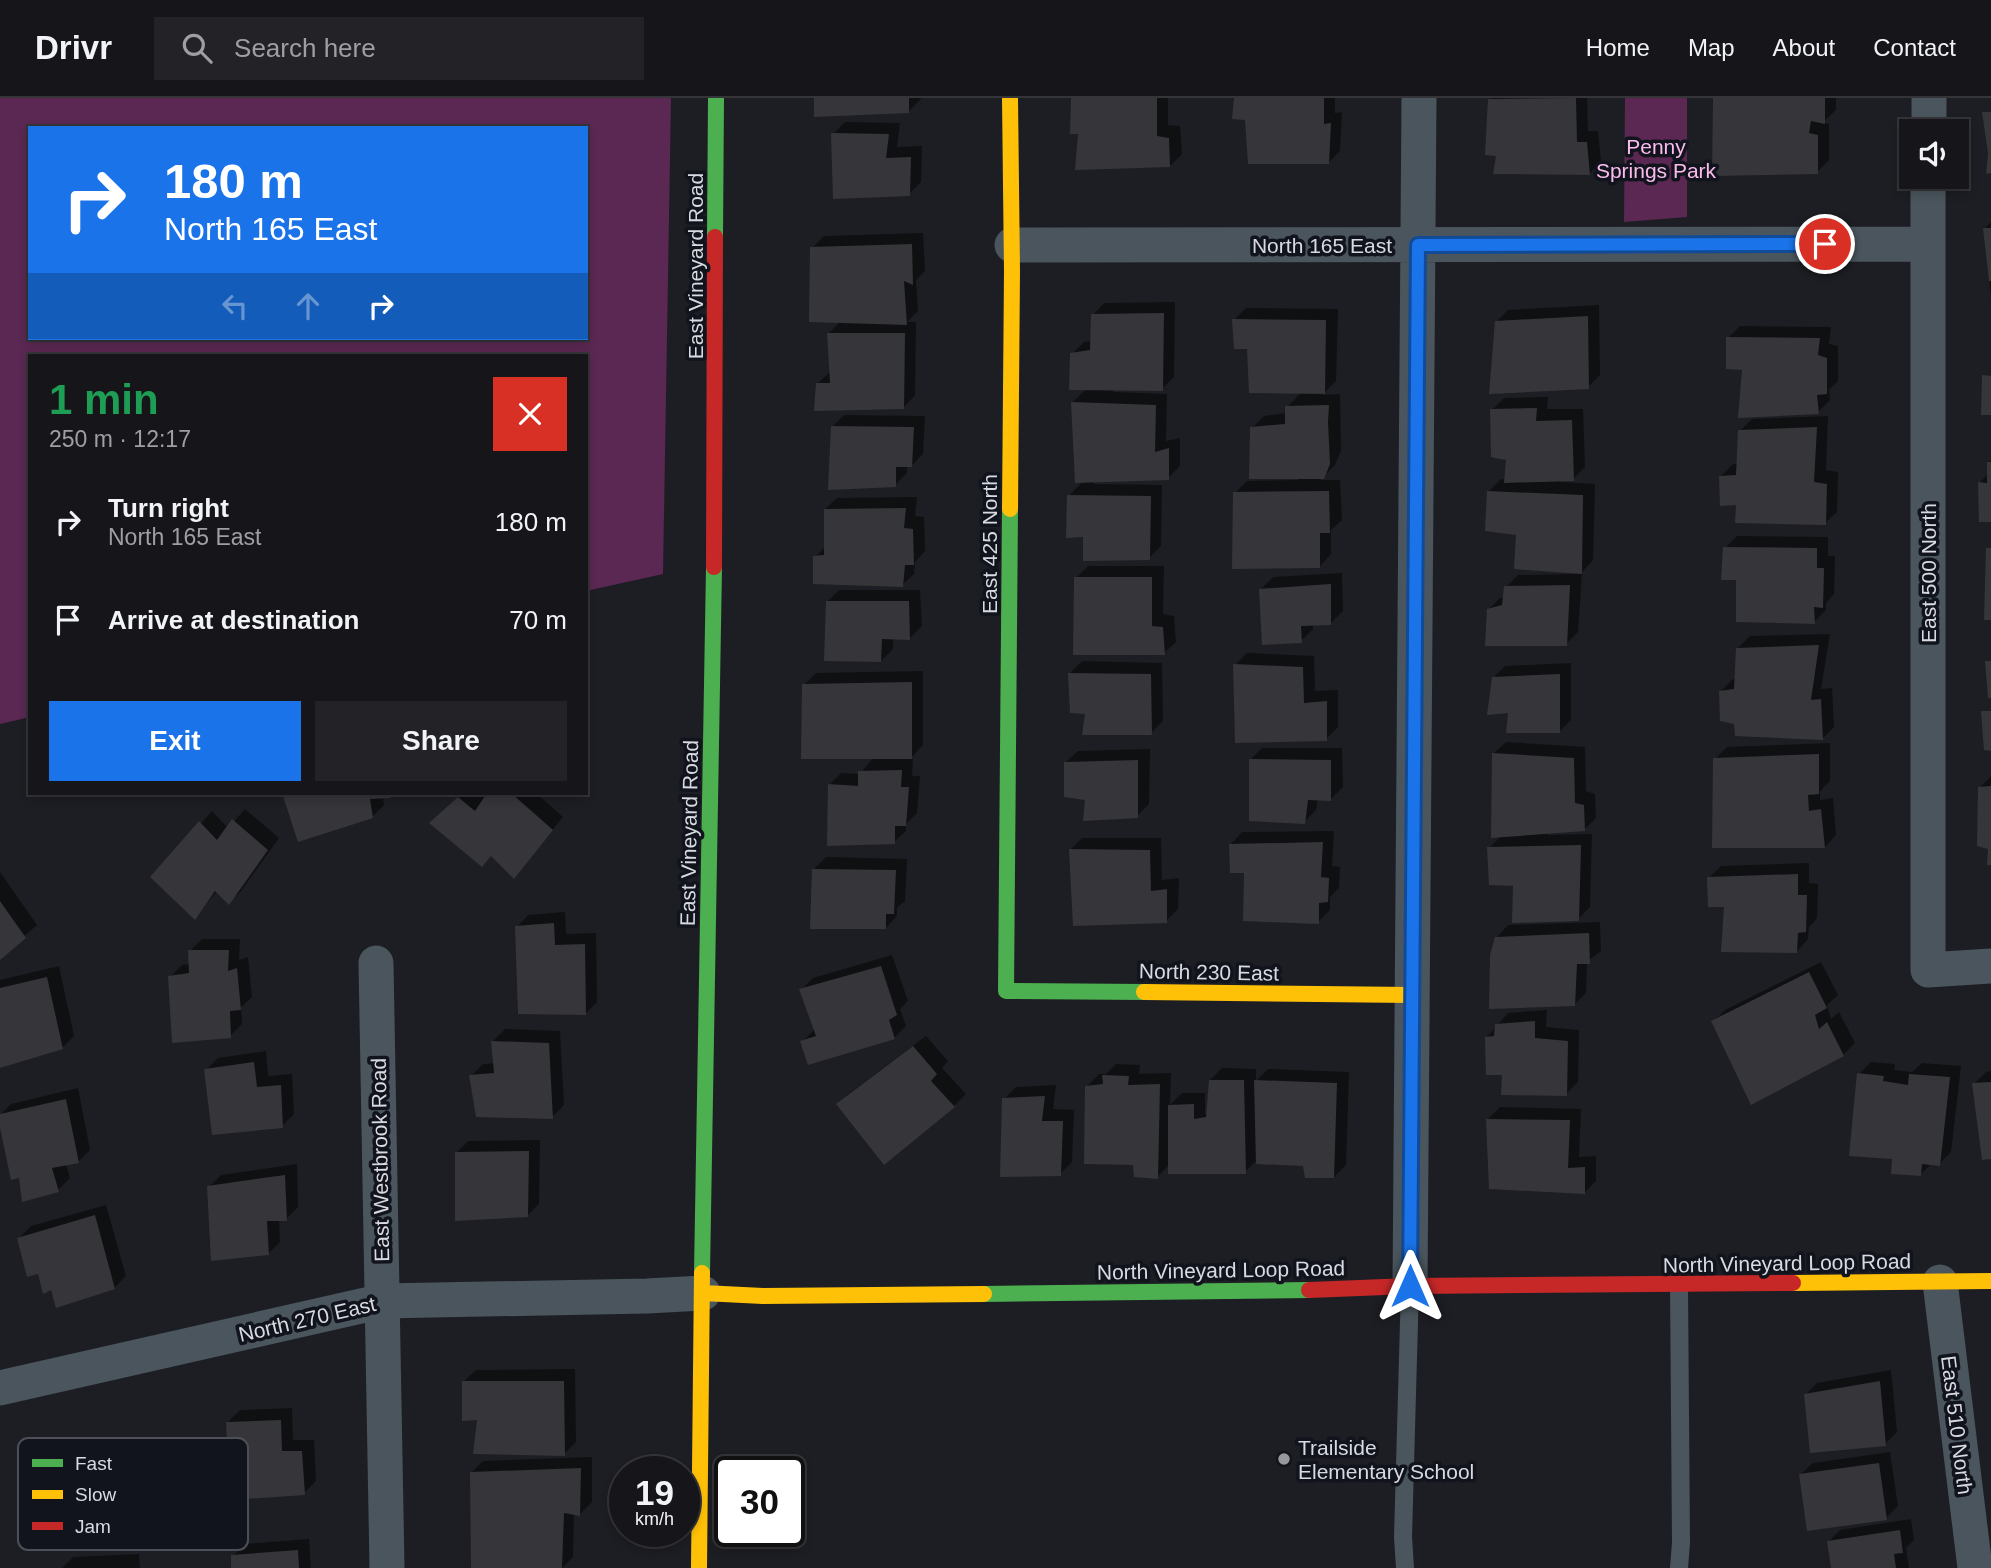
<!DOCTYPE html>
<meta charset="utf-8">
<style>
body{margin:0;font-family:Arial,sans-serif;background:#232327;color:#f1f3f6;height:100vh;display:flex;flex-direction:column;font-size:26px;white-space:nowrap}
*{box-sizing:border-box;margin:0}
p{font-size:23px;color:#9e9fa2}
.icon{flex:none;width:38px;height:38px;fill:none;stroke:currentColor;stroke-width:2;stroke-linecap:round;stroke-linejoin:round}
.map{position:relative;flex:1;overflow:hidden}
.panel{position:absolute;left:28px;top:256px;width:560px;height:441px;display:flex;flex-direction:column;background:#16161a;border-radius:0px;box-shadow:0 4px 10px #0003,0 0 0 2px #353539}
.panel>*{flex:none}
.guide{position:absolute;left:28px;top:28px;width:560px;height:214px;border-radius:0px;box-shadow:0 4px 10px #0003,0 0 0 2px #353539;background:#1a73e8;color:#fff;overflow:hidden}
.tools{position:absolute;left:1899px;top:21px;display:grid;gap:14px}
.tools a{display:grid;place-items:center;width:70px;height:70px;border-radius:0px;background:#16161a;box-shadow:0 4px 10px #0003,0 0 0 2px #353539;font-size:35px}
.speed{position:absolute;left:609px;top:1358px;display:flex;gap:14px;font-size:35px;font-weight:700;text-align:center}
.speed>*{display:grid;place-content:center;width:91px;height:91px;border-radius:50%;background:#16161a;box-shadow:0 4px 10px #0003,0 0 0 2px #353539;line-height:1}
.speed small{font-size:18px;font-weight:400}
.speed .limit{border:4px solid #111;border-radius:10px;background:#fff;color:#111}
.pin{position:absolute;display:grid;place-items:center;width:60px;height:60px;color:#fff;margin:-30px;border:4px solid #fff;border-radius:50%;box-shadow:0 2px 7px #0007}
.me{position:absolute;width:77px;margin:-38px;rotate:0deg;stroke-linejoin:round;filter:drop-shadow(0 0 5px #0008)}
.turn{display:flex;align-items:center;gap:24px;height:147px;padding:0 21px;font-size:32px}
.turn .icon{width:91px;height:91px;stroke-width:2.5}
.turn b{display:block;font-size:49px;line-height:60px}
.lanes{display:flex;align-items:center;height:66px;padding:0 21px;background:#0003;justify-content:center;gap:35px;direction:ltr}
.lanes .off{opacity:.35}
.round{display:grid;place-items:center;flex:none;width:74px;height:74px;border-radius:0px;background:#232327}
.headline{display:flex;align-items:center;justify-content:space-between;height:119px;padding:0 21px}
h1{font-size:42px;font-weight:800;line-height:52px;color:#1e9e55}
.cta{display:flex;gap:14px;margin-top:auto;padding:14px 21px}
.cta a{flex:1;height:80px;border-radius:0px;background:#1a73e8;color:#fff;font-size:28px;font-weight:800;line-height:80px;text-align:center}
.cta a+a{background:#232327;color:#f1f3f6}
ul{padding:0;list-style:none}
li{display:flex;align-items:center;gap:21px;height:98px;padding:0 21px}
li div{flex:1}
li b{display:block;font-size:26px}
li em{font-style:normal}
header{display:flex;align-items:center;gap:42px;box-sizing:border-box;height:98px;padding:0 35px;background:#16161a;border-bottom:2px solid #353539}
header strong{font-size:33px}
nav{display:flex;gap:38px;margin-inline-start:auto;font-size:24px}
.search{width:490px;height:63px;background:#232327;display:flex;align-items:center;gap:18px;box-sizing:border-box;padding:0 24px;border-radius:0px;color:#9e9fa2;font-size:26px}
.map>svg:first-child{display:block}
.green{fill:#5a2852;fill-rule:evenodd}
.shadow{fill:#0007}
.building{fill:#36363a}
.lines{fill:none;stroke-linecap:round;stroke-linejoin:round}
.lane{stroke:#4a555d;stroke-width:18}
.street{stroke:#4a555d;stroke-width:35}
.fast{stroke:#4caf50;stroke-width:16}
.slow{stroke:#ffc107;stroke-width:16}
.jam{stroke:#c62828;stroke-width:16}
.route-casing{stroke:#114b97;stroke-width:18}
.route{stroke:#1a73e8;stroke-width:12}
.poi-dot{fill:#97989e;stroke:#11141d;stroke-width:2.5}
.labels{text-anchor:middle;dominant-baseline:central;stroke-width:7;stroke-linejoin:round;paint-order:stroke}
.park-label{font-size:21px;fill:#fbbced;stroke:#11141d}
.street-label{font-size:21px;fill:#d8dae1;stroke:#11141d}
.poi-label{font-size:21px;fill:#d8dae1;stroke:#11141d;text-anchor:start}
.key{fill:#11141d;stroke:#4d4f58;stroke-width:2}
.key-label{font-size:19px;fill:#d8dae1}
</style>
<header>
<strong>Drivr</strong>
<div class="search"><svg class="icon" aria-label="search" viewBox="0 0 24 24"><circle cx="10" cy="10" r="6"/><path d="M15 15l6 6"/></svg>Search here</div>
<nav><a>Home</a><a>Map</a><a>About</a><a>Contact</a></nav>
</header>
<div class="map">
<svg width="1991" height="1470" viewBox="0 0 1991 1470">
<rect width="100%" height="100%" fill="#1d1e23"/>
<path class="green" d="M0,0H671L663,476L586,493V257H30V619L0,626ZM30,30H586V240H30Z
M1625,0H1687V119L1624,124Z"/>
<path class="shadow" d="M816,0H921V1L909,13Z
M1073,0H1168V27L1180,28L1182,56L1170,68L1080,34Z
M1236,0H1335V15L1342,14L1340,53L1328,65L1247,21Z
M1491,0H1587L1588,33H1598L1601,63L1590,75L1498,57Z
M1715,0H1836V12L1823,24L1829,26V62L1817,74Z
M845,24L900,25L897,49L922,48L921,84L909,96L833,36Z
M1991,124V200L1984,131Z
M923,135L925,173L916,182L918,213L907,224H916L915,297L904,309L818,285L831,273L828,236L841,223L812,150L824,138Z
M1175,204L1174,279L1162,291H1114L1113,294L1167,296L1166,343L1180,340V368L1168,380L1094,383V386L1162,387L1161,448L1149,460L1085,437L1069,398L1083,383L1073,304L1087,290L1072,256L1084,244L1092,243L1093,217L1104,205Z
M1599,207L1600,277L1588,289L1496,224L1508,212Z
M1246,210L1338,211L1336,283L1322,297L1340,296L1341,353L1335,367L1320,382H1340L1342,422L1331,432V456L1320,468L1235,395L1247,383L1298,382V379L1252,330L1264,318L1287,315V309L1302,294L1249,249L1234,222Z
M1740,228L1831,229L1829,246L1838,248V283L1829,292L1830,302L1818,314L1744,270L1728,240Z
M1548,299L1547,311H1583L1585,369L1573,381H1561V384L1595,386L1593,462L1582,474L1578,534L1566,546L1488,512L1500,500L1505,499L1506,489L1518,477L1575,476V473L1518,436L1489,393L1501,381L1506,382L1508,361L1492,312L1504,300Z
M844,317L925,318L923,356L911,368L907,367V375L895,387L832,329Z
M1828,318L1826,372L1838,374L1837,414L1825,425L1737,405L1721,378L1733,366H1738L1740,333L1752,321Z
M1991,362V422L1980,384L1989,375V364Z
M917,399L915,418L924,419L925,453L915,464L914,476L902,487L815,459L826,448L825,411L837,400Z
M1737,438L1828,439V458H1835L1834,496L1826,505V512L1814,524L1738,480L1725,450Z
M1088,468H1164L1163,516L1174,518L1176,544L1164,555L1076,480Z
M1342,475L1343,513L1331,525L1313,526V531L1301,543L1261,491L1273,479Z
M839,492H920L922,528L910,540L893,539V551L881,563L827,504Z
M1830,536L1821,591L1832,590L1834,629L1822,641L1735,625L1721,593L1733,581H1736L1738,550L1750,538Z
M1247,555L1314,558L1315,593L1338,592V629L1326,641L1235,567Z
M1082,563L1162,565L1163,623L1151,635L1087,615L1070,575Z
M1571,565V622L1559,634L1510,613L1493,580L1505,568Z
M923,573V647L910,661H913L912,678H920L917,715L906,726V733L894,744L829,687L841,675L860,676L874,659L804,587L816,575Z
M1506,644L1585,649L1586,693L1595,696L1596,720L1584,732L1548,734V737L1592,736L1590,809L1578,821L1515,786L1489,750L1502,737L1494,655Z
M1830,645V683L1820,693V702L1833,700L1836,737L1825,749L1715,661L1727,649Z
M1262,650H1342L1343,689L1331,701H1318L1316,712L1304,724L1250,662Z
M1150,651L1149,706L1137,718L1066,664L1078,653Z
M1991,678V765L1980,690Z
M284,695H393L390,698L383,699L384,707L372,719L299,742Z
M463,695H479L486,700L489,695H536L563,719L514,778L443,713Z
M245,711L279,740L241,793L229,804L217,793L195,819L153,779L212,713L228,730Z
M1334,733L1332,768L1340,769L1339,790L1330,799V812L1318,824L1246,774L1231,746L1242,734Z
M1082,740H1161L1162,782L1179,780L1178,811L1166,823L1070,752Z
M826,759L907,761L905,803L897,810V818L886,830L814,771Z
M1809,765V785L1818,786L1817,820L1809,829L1808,841L1797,853L1725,807L1709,780L1721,768Z
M0,774L37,827L0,859Z
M565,814L566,836L596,835L597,904L585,916L517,829L528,817Z
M1600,824L1601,853L1587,864L1586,895L1574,907L1496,840L1508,827Z
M202,841H240L239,862L248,859L252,899L241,909L242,926L230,938L170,879L182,867L190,866V853Z
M892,857L908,903L900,911L906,928L894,940L802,944L814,932L801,892L813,880Z
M1821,864L1838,897L1827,907L1831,921L1839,914L1855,945L1843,957L1713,924L1725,912Z
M59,868L74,938L62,950L0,968V882Z
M1547,912L1546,929L1579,932L1578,984L1566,996L1504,975L1487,939L1508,915Z
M505,931L560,933L564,1007L552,1019L471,978L483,966L495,965L493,943Z
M926,938L948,963L942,970L966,996L954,1008L838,1006L850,995Z
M266,953L268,978L292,976L294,1016L282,1028L206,972L218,960Z
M1871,964L1895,966L1894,972L1912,974L1922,965L1961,968L1951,1054L1939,1066L1932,1065L1920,1077L1894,1060L1859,976Z
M1116,966L1140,967L1139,976L1171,975L1170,1007L1182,995H1205V1016H1208L1210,982L1222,970L1256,971V983L1268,971L1349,974L1346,1067L1334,1079L1305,1066L1257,1062L1245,1074L1169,1067L1157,1079L1135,1065L1087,988L1099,976H1106Z
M1991,973V1059L1974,986L1986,974Z
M1056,987L1053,1011L1074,1012L1072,1064L1060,1076L1004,1001L1016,989Z
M78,990L90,1052L78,1064L66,1066L70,1080L58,1092L20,1078L0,1017L11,1006Z
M1500,1009L1581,1011L1579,1059L1596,1058V1083L1584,1095L1488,1021Z
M540,1042L539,1106L527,1118L456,1055L468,1043Z
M297,1066L298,1109L286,1121H279L280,1144L268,1156L209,1089L221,1077Z
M106,1107L126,1178L114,1190L52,1189L39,1174L19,1140L31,1128Z
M575,1271L576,1344L564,1356L479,1320L464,1283L476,1272Z
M1891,1272L1897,1334L1885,1346L1805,1297L1817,1285Z
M292,1310L293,1342H314L316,1383L304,1395L228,1324L240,1312Z
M1890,1354L1898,1408L1886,1420L1801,1376L1813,1365Z
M592,1359V1404L580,1416L574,1415L573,1459L562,1470L471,1375L483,1363Z
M1911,1421L1914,1442L1906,1450L1909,1470H1833L1828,1444L1840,1432Z
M309,1441L311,1470H233V1458L245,1446Z
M139,1456L140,1470H62L73,1459Z"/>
<path class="building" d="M814,0H909V15L814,19Z
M1071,0H1157V38L1169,40L1170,69L1075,72L1078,36H1070Z
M1234,0H1324V26L1331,25L1329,66H1248L1245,22L1232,21Z
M1576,0L1577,44H1587L1590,77L1493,76L1496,58L1485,57L1488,1Z
M1713,0H1825V26L1811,23L1809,35L1818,37V76L1712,78Z
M1982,14H1991V75L1986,76L1988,55Z
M831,35L889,36L886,60L911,59L910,98L833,101Z
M1983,130H1991V183H1989Z
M912,146L913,187L904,183L907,227L809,224L810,149Z
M1164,215L1163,293L1069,292L1070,255L1090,252L1091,216Z
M1588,218L1589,291L1489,296L1495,223Z
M1232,221L1326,222L1325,296L1249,295L1247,251H1234Z
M827,235H905L904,311L814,313L816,285H830Z
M1726,239L1820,240L1818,257L1827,260V296L1817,297L1819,316L1738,320L1742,272L1726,271Z
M1982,277L1991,278V317H1981Z
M1071,304L1156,307L1155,354L1169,350V382L1075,385Z
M1329,307L1328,324L1330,366L1324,381H1249L1250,329L1285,326V308Z
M1537,310L1536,323L1572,322L1574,383L1504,385L1506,362L1491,359L1490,311Z
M831,328L914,329L912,369H896V389L828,392Z
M1817,329L1814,384L1827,386L1826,427L1735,425L1736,407L1720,408L1719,378L1736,377L1738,332Z
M1987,364H1991V424H1979L1978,384L1987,385Z
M1329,393L1330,435H1320V470L1232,471L1233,394Z
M1487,393L1583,397L1582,476L1514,471L1516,437L1485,433Z
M1067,397L1151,398L1150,462L1083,463V439L1066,440Z
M906,410L904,430L913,431L914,467H905L903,489L813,486V458L824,457V411Z
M1723,449L1817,450V470H1824L1823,510L1814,509L1815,526L1736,524V482H1721Z
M1986,450H1991V522H1984Z
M1074,479H1152V528L1163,529L1165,557H1073Z
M1331,486V527L1301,528L1302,545L1262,547L1259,491Z
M1570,487L1567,548H1485L1487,511L1502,507L1504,488Z
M826,503H909L910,542L882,541L881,564L824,563Z
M1819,547L1811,602L1821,601L1823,642L1735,638L1734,626L1720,623L1719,593L1734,591L1736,550Z
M1985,563H1991V600H1988Z
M1233,566L1303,569L1304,605L1327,603V643L1235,645Z
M1068,575L1151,576L1152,637H1082L1085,616L1070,615Z
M1560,576V635H1506L1508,615L1487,617L1492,579Z
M912,584V661H801L802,586Z
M1981,613H1991V653L1984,652Z
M1492,655L1574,660L1575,705L1584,707L1585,733L1491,740Z
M1819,656V696L1808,697L1809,713L1821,711L1825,750H1712L1713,660Z
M1249,661L1331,662V703L1308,702L1305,726L1249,723Z
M1138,662V720L1083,723L1085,702L1064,699V664Z
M902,672L901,689H909L906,728H895V746L827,748L828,686L858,688V673Z
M1991,688V767H1987L1988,751L1977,748L1978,689Z
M282,695H389L391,700L370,701L373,720L298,744Z
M487,695H511L553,732L514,781L491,758L482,769L429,725L458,699L475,713Z
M232,721L268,752L229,807L215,793L195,822L150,779L199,723L217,742Z
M1323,744L1321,779L1329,780L1328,804L1319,805V826L1243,823L1244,775H1230L1229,746Z
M1581,747L1579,823L1512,825L1513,788L1489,787L1487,749Z
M1069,751L1150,752L1151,793L1167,791V825L1073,828Z
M812,771L896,772L894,816H886V831H810Z
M1798,776V797H1807L1806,834L1798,835L1797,855L1721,854L1724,809H1708L1707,779Z
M0,803L26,840L0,862Z
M554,825L555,847L585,846L586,917L518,916L515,828Z
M1589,835L1590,866H1577L1575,908L1489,911L1490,857L1495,839Z
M188,852H229L228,873L237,870L241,912L230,913L231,940L172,945L168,878L189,875Z
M881,868L897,917L889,922L895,941L808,967L800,943L816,938L799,891Z
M1809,874L1827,910L1815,917L1819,931L1827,924L1844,958L1751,1007L1711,923Z
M47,879L63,951L0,970V890Z
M1535,923V940L1568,943L1567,998L1501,997L1502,977H1486L1485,939L1494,938L1495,926Z
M491,943L549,945L553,1021L476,1019L469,977L494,975Z
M913,948L937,976L931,983L955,1009L884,1067L836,1006Z
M254,964L257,989L281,987L283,1030L212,1037L204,971Z
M1857,975L1884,978L1883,983L1908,987L1909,976L1950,979L1940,1068L1922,1066L1921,1078L1891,1076L1892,1061L1849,1058Z
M1102,977L1129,978L1128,987L1160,986L1158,1081L1134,1079L1133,1067L1084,1066L1085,988L1103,986Z
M1209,982H1244L1246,1076H1168V1007L1194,1006V1021L1206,1019Z
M1254,982L1337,985L1334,1080H1305L1303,1068L1256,1066Z
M1991,984V1061L1982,1062L1972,985Z
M1045,998L1042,1023H1063L1061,1078L1000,1079L1002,1000Z
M66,1001L79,1065L52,1070L59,1094L22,1104L19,1080L11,1082L0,1030V1016Z
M1486,1021L1570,1022L1568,1070L1585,1069V1096L1489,1091Z
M529,1053L528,1119L455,1123V1054Z
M285,1077L287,1123H267L269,1157L211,1163L207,1088Z
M95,1117L115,1191L56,1210L51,1192L43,1196L38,1176L27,1179L17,1140Z
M462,1283H564L565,1358L473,1356L477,1322L462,1323Z
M1880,1283L1886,1348L1810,1355L1804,1296Z
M281,1322L282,1353H302L305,1397L230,1402L226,1324Z
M1879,1365L1887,1422L1807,1433L1799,1376Z
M581,1370L580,1418L564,1415L562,1470H471L470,1374Z
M1900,1432L1903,1455L1894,1456L1896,1470H1831L1827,1443Z
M298,1452L299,1470H231V1457Z"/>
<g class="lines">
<path class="lane" d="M1405,1470L1403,1439L1410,1188
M1679,1470L1681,1445L1679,1187"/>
<path class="street" d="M1929,33V0
M1928,79V872L1991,868
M1012,147L1927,146
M376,865L387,1470
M1940,1184L1975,1470
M1410,1188L1419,0
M0,1290L383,1203L647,1198L703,1195"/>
<path class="fast" d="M715,139L716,0
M1010,411L1006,893L1144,894
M702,1175L714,469
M984,1196L1309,1192"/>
<path class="slow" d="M1010,0L1012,173L1010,411
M1144,894L1412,897
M1793,1185L1991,1183
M703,1195L763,1198L984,1196
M699,1470L702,1175"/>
<path class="jam" d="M714,469L715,139
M1309,1192L1410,1188L1793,1185"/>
</g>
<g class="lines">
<g class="route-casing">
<path id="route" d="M1410,1188L1418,147L1825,146"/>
</g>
<use href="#route" class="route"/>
</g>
<circle class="poi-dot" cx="1284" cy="1361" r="7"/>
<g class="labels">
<g class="park-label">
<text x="1656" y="48">Penny<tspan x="1656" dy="24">Springs Park</tspan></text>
</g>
<g class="street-label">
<text x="1322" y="147">North 165 East</text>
<text transform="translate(695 168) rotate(-90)">East Vineyard Road</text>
<text transform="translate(989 446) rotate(-90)">East 425 North</text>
<text transform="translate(1928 475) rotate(-90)">East 500 North</text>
<text transform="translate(689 735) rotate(-89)">East Vineyard Road</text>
<text transform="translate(1209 874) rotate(1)">North 230 East</text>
<text transform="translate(380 1062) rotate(-91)">East Westbrook Road</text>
<text transform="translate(1787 1165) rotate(-1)">North Vineyard Loop Road</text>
<text transform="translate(1221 1172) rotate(-1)">North Vineyard Loop Road</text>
<text transform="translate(307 1221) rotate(-13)">North 270 East</text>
<text transform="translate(1957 1327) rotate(83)">East 510 North</text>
</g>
<g class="poi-label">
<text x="1298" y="1349">Trailside<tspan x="1298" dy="24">Elementary School</tspan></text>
</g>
</g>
<rect x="18" y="1340" width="230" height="112" rx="10" class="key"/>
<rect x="32" y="1361" width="31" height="8" fill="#4caf50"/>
<rect x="32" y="1392" width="31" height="9" fill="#ffc107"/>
<rect x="32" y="1424" width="31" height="8" fill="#c62828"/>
<g class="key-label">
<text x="75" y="1372">Fast</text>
<text x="75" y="1403">Slow</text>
<text x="75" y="1435">Jam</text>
</g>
</svg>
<div class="tools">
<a><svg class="icon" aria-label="sound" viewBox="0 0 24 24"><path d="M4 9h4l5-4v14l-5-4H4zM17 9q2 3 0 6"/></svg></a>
</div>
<div class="speed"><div>19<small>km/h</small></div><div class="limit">30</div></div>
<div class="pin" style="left:1825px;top:146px;background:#d93025"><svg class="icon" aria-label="arrive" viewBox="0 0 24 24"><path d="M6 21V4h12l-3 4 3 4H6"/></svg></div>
<svg class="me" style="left:1410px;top:1188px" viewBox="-20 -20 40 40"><path d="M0-17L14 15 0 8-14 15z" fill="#1a73e8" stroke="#fff" stroke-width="4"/></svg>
<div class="guide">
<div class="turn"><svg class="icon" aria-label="right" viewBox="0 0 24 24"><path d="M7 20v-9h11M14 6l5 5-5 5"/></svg><div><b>180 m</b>North 165 East</div></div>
<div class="lanes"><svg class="icon off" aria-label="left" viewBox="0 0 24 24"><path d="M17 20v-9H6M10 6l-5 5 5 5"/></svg><svg class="icon off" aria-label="ahead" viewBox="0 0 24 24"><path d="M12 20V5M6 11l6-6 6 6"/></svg><svg class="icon" aria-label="right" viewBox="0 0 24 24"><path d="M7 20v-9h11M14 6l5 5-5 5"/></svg></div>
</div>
<section class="panel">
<div class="headline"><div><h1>1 min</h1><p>250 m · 12:17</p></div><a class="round" style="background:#d93025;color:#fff"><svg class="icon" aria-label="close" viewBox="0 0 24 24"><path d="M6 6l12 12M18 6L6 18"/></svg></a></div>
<ul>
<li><svg class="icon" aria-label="right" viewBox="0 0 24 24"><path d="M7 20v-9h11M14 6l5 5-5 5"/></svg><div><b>Turn right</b><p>North 165 East</p></div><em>180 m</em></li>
<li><svg class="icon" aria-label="arrive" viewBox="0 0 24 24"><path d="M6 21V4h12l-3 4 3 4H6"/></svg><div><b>Arrive at destination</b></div><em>70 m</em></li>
</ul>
<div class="cta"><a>Exit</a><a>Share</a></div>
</section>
</div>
